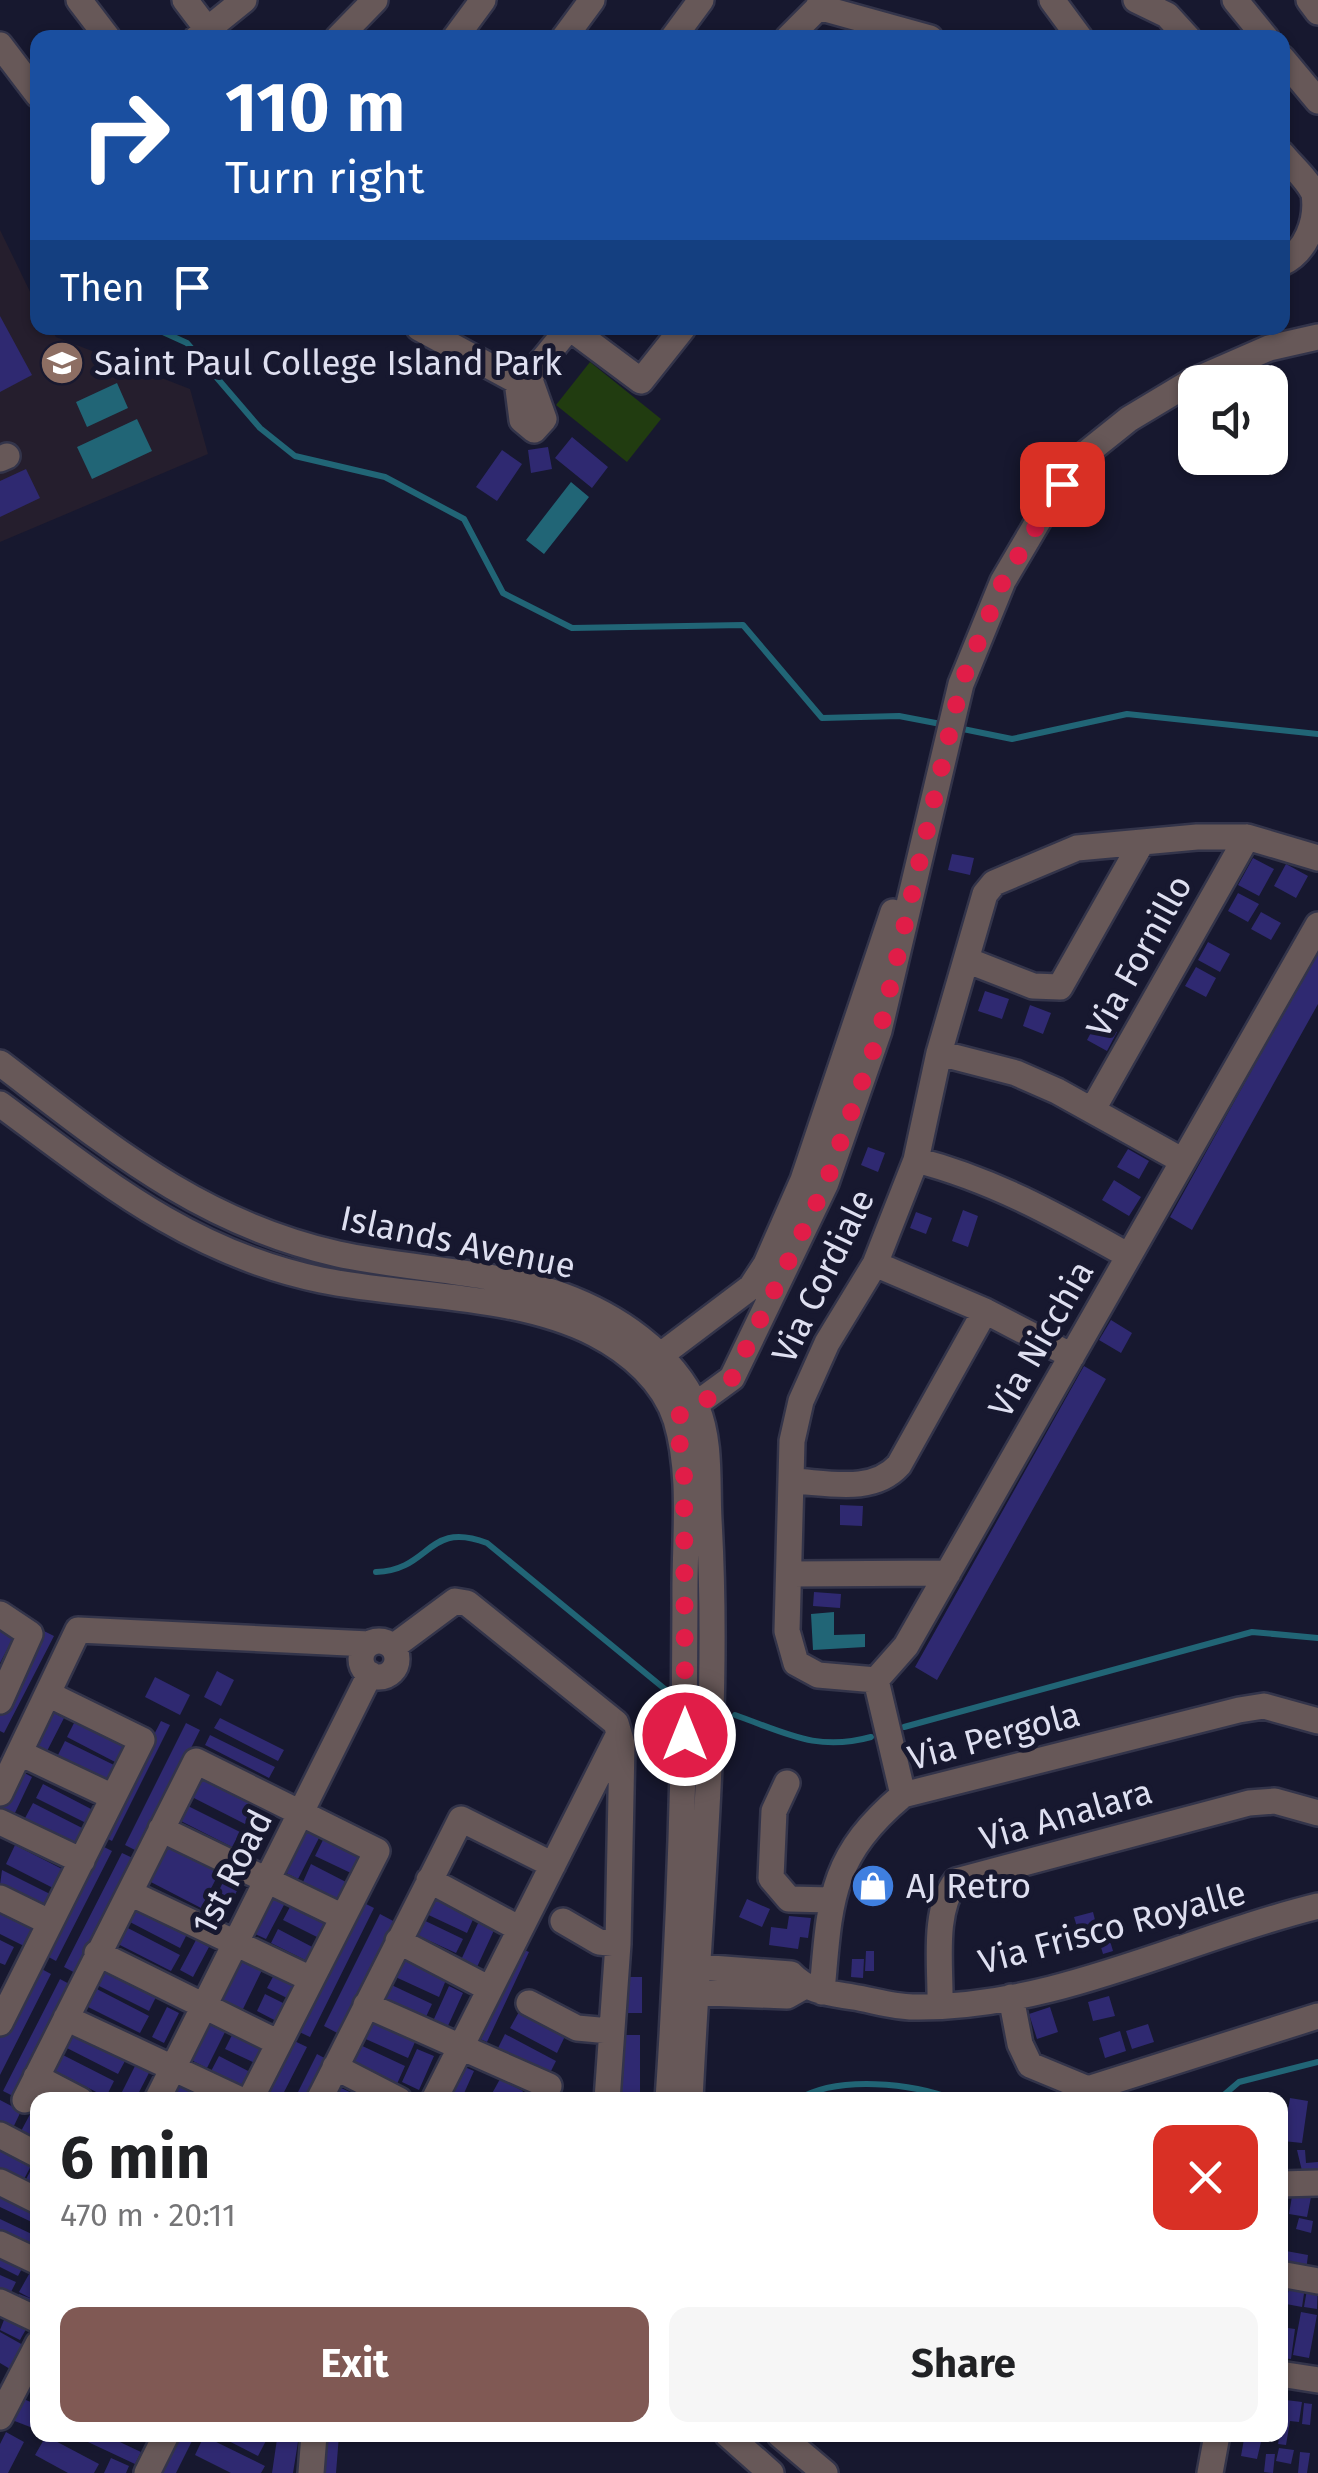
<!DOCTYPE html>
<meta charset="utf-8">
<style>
body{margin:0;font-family:"Fira Sans",sans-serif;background:#f6f6f6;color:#202124;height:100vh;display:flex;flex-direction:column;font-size:38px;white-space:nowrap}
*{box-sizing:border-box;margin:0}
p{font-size:32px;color:#757577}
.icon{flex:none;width:55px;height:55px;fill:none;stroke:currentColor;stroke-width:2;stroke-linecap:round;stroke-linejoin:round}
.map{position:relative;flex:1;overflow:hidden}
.drawer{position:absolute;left:30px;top:2092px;width:1258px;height:350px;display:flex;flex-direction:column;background:#fff;border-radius:20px;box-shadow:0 2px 8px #0004}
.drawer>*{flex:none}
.top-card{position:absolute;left:30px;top:30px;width:1260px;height:305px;border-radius:20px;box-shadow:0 2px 8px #0004;background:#1a4fa0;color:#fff;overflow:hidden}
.tools{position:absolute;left:1178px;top:365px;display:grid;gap:20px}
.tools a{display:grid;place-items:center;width:110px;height:110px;border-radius:20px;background:#fff;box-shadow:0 2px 8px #0004;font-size:50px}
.pin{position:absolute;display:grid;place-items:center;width:85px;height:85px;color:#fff;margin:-42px;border-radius:20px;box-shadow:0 5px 15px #0006}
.me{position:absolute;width:110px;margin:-55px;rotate:0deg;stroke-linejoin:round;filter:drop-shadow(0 0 8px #0008)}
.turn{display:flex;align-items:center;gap:35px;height:210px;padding:0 30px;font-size:45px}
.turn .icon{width:130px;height:130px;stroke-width:2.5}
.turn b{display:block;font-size:70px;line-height:85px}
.then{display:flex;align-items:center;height:95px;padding:0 30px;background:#0003;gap:20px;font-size:38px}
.round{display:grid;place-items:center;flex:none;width:105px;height:105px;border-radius:20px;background:#f6f6f6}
.head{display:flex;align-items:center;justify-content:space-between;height:170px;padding:0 30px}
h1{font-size:60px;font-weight:700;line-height:75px}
.cta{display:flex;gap:20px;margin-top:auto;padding:20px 30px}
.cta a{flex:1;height:115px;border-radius:20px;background:#805954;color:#fff;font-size:40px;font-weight:700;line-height:115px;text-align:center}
.cta a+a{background:#f6f6f6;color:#202124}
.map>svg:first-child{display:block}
.education{fill:#251e2d}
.green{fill:#213c10}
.water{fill:#216576}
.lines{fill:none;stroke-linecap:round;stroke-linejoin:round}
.stream{stroke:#216576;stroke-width:6}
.building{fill:#2f2971}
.minor-casing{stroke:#33344a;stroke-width:30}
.minor{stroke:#675858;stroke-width:25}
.route{stroke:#e11d48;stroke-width:18;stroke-dasharray:0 32.4}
.labels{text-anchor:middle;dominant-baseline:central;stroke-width:10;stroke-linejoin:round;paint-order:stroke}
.poi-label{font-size:35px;fill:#dedff0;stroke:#17182f;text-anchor:start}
.street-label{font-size:35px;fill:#dedff0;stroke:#17182f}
</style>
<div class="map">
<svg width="1318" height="2473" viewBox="0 0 1318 2473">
<rect width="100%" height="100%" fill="#17182f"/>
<path class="education" d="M0,230L37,306L38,328H50L56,337L190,389L208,454L0,542Z"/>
<path class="green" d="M590,362L661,419L627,462L556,405Z"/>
<path class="water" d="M117,383L128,408L87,427L76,402Z
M137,419L152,451L92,479L77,447Z
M571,482L589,497L544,554L526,540Z
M834,1612V1635L865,1634V1647L813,1650L811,1614Z"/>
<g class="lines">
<path class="stream" d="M154,328L187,343L260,428L295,456L385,477L464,519L503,593L572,628L743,625L822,718L899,716L946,725
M958,728L1012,739L1127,714L1318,734
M376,1572C432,1570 426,1520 487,1543L666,1690
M735,1715C786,1733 817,1752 871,1737
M904,1727L1252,1632L1318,1638
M797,2100C837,2075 913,2083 955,2100
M1218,2100L1239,2082L1318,2062"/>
</g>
<path class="building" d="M0,316L32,375L0,392Z
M572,437L608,467L592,488L555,458Z
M548,447L552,469L531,473L528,450Z
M502,450L522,464L497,501L476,487Z
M26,469L40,498L0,517V481Z
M952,854L974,858L970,875L948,870Z
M1253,858L1274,869L1259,896L1238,885Z
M1286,864L1308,876L1296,898L1274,886Z
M1238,893L1259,904L1248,922L1228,911Z
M1261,912L1281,923L1271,940L1251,929Z
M1208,942L1230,954L1220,972L1198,960Z
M1318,951V1004L1192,1230L1170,1217Z
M1196,967L1216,978L1206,997L1185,986Z
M985,991L1009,999L1002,1019L978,1011Z
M1030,1005L1051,1013L1043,1034L1023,1026Z
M1097,1021L1117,1032L1107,1051L1087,1040Z
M868,1147L885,1153L878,1172L861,1165Z
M1128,1149L1149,1161L1139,1179L1117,1167Z
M1114,1180L1141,1197L1129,1216L1102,1200Z
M856,1189L872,1195L863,1216L847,1210Z
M963,1210L978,1216L968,1247L952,1241Z
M916,1212L932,1218L926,1234L910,1228Z
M1111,1320L1132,1333L1121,1353L1099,1340Z
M1084,1366L1106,1379L937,1680L915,1667Z
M840,1505L863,1506L862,1526L840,1525Z
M814,1592L841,1594L840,1608L813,1606Z
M0,1623L18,1629L0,1663Z
M40,1629L54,1636L4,1733L0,1731V1709Z
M217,1671L234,1680L221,1706L204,1697Z
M155,1677L190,1695L180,1715L145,1697Z
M48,1710L64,1718L45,1755L29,1747Z
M77,1717L127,1743L117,1763L67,1737Z
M220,1718L284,1750L278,1761L214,1728Z
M161,1721L170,1725L112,1841L102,1836Z
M186,1723L200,1730L139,1852L125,1845Z
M210,1735L275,1767L269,1778L205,1745Z
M65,1741L116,1766L107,1784L56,1759Z
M19,1770L32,1777L14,1815L0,1808Z
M197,1777L255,1806L245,1824L188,1795Z
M43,1784L93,1810L86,1823L36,1798Z
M33,1803L86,1830L78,1847L24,1820Z
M182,1803L240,1832L232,1847L175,1818Z
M260,1809L275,1817L255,1856L240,1849Z
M304,1828L320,1836L298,1879L282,1871Z
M324,1838L362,1857L353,1874L315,1856Z
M164,1840L221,1869L201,1908L145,1879Z
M96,1843L112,1851L56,1961L41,1953Z
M15,1845L64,1870L55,1889L6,1864Z
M122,1853L137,1860L79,1975L64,1967Z
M311,1864L346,1882L337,1899L303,1882Z
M2,1870L54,1896L48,1909L0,1885Z
M225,1878L240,1885L223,1918L209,1911Z
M429,1894L475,1915L467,1933L420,1911Z
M269,1895L285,1903L266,1939L251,1932Z
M747,1899L770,1909L762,1927L739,1917Z
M358,1900L374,1908L310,2037L295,2030Z
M291,1905L325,1922L317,1937L283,1920Z
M132,1907L187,1934L180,1948L126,1920Z
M0,1912L33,1929L24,1946L0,1934Z
M1093,1912L1098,1932L1080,1937L1074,1917Z
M380,1914L397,1923L341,2035L324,2026Z
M415,1916L463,1939L456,1953L408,1931Z
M789,1916L811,1918L808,1938L800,1937L798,1949L769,1945L771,1927L787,1929Z
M480,1919L496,1926L477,1967L461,1960Z
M122,1925L180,1955L171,1971L114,1942Z
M278,1929L318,1950L311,1963L271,1943Z
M1108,1934L1113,1951L1103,1954L1098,1937Z
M0,1940L14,1947L5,1965L0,1963Z
M196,1940L209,1947L193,1977L180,1970Z
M517,1947L529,1952L487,2042L475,2037Z
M239,1950L265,1964L242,2011L215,1997Z
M866,1951H874V1971H865Z
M397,1957L446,1980L439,1997L389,1974Z
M852,1959H864L863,1978L851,1977Z
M102,1965L158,1993L149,2011L93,1983Z
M36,1966L51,1974L0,2075V2038Z
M275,1973L299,1985L291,2000L267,1988Z
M623,1977H642V2013H623Z
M60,1979L73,1986L17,2098L3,2091Z
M383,1981L432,2004L425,2019L376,1997Z
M91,1986L149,2016L140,2033L82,2004Z
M449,1986L463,1993L447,2028L433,2021Z
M265,1994L289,2006L280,2023L257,2011Z
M1109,1996L1115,2016L1093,2021L1088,2002Z
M167,2007L179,2013L164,2043L152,2037Z
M1050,2007L1058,2032L1037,2039L1029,2014Z
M520,2010L566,2034L557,2053L510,2028Z
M207,2019L227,2028L207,2068L187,2058Z
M366,2020L415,2042L408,2058L359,2036Z
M1148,2024L1154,2042L1132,2049L1126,2031Z
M235,2029L267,2045L257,2064L225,2049Z
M1120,2031L1126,2051L1105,2058L1099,2038Z
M67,2033L125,2061L118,2074L61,2045Z
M505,2034L556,2061L548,2077L497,2050Z
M618,2035H640V2100H618Z
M288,2038L307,2047L280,2100H256Z
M356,2043L405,2066L397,2084L347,2061Z
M417,2049L434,2056L419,2090L402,2082Z
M59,2053L114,2081L106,2097L51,2069Z
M317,2054L328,2060L308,2100H294Z
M219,2056L252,2073L242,2091L209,2075Z
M137,2062L151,2069L135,2100H118Z
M460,2065L474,2071L461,2100H444Z
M181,2074L199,2083L190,2100H169Z
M500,2079L523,2091L518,2100L489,2099Z
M45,2086L60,2100H38V2145L19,2135Z
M339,2087L367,2100H333Z
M1290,2098L1308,2101L1302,2143L1283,2141Z
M0,2100L21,2111L12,2130L0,2124Z
M0,2148L32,2164L22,2183L0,2172Z
M1297,2150H1305L1306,2163L1318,2162V2180L1303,2175Z
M34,2164L38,2166V2192L23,2185Z
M1294,2184L1313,2187L1307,2217L1289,2214Z
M0,2187L38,2205V2225L0,2207Z
M1299,2218L1313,2221L1311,2233L1296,2229Z
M0,2219L38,2237L32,2252L0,2237Z
M0,2248L26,2261L18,2276L0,2267Z
M1286,2251L1308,2255L1306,2271L1284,2268Z
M33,2267L38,2270V2312L14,2306L19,2294L32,2299L19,2292Z
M0,2275L16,2282L6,2302L0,2299Z
M1291,2277L1306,2280L1302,2307L1286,2304Z
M1309,2278L1318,2280L1317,2309L1304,2307Z
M7,2312L29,2324L20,2340L0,2330Z
M1301,2312L1317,2315L1309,2358L1293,2355Z
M1281,2327L1295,2329L1291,2359L1280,2358Z
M0,2332L23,2345L10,2369L0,2363Z
M21,2398L38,2405V2430L12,2420Z
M1286,2400L1302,2402L1299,2422L1290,2421L1286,2445L1278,2444Z
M1304,2403L1312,2404L1310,2425L1302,2424Z
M6,2432L24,2442L8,2473H0V2444Z
M73,2435H105L141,2452L135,2464Z
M173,2435H195L176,2473H154Z
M217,2435H264L268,2437L258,2456Z
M325,2435H339L336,2473H321Z
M46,2436L99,2464L94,2473H68L35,2455Z
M204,2436L265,2466L261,2473H231L195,2455Z
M277,2439L298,2442L293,2473H272Z
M1244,2439L1261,2442L1257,2459L1241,2456Z
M1279,2448L1294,2450L1291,2464L1276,2461Z
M1300,2452L1310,2453L1307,2473H1298Z
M1266,2454H1275L1273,2473L1264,2472Z
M111,2458L129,2466L126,2473H104Z"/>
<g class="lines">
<g class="minor-casing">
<path id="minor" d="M79,0L108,38
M185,0L207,29
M1052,0L1080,38
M1136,0L1167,15L1188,38
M1235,0L1266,38
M1309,0L1318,12
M818,7L930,38
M197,38L244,0
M338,38L375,0
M455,38L483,0
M564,38L592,0
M673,38L701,0
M788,38L826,0
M0,45L38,95
M1282,58L1318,101
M1282,154C1292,166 1308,180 1314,194C1318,221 1306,252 1282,263
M419,328L517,381L529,377L569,328
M570,328L641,381L683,328
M517,381L522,420L534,430L544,419L529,377
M0,459L7,456
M969,961L1033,986L1060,987L1142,842
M939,1053L1016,1073L1057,1091L1183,1161
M0,1063C109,1146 200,1223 338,1254C412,1270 489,1270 561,1295C616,1315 672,1352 697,1408C711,1441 707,1484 709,1520C720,1713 699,1907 690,2100
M0,1104C104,1181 191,1253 321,1280C409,1298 514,1293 595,1334C630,1352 664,1382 676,1420C693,1476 684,1543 685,1601C685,1768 679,1934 668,2100
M1093,1109L1247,837
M916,1160C994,1180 1059,1217 1129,1256
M875,1264L985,1311L1072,1356
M649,1364L751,1287L766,1264L803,1180L893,912
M684,1413L732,1378L826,1183L879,1031L961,684L1003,581L1046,508L1079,459L1129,419L1189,383L1269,348L1318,337
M793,1481C829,1483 873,1494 899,1465L985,1311
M791,1574L948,1573
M0,1614L30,1634L0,1701
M361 1659a18 18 0 1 1 36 0a18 18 0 1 1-36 0Z
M393,1647L455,1601L467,1603L616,1723L622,1744L618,1944L607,2100
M876,1680L818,1675L796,1663L787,1631L792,1441L801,1401L827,1343L875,1264L916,1160L939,1053L985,894L994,883L1077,848L1197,837H1247L1318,858
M876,1680L906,1646L1318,925
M876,1680L903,1795
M20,1753L113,1797
M787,1783L774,1811L771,1878L789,1899L832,1900
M0,1793L78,1630L369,1644
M0,1822L82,1861
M161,1829L343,1917
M429,1880L520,1929
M130,1893L311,1979
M0,1898L49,1922
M563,1921L599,1942L618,1944
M398,1941L490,1989
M97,1953L279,2043
M685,1966L791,1974C808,1992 829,1993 853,1997C872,2000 893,2007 913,2007C1054,2009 1184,1939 1318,1906
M681,1992L787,1996L803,1987
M822,1992C830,1901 829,1857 903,1795L1239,1710L1264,1706L1318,1721
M1011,1997L1020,2044L1030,2065L1088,2089L1318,2016
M529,2003L577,2028L610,2031
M366,2005L549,2086
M940,2005C941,1967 932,1912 956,1881L1249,1803L1275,1801L1318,1813
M66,2018L241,2100
M0,2023L142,1740L48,1694
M335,2067L399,2100
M36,2077L80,2100
M25,2100L196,1761L377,1851L250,2100
M157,2100L370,1674
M319,2100L461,1819L553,1865
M434,2100L617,1738
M0,2135L38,2155
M0,2182L38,2201
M1280,2184L1318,2183
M0,2244L38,2262
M1280,2274L1318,2281
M0,2302L38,2320
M1280,2374L1318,2380
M0,2417L38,2344
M728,2435L771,2473
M780,2435L825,2473
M147,2473L166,2435
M311,2473L314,2435
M1210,2473L1217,2435"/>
</g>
<use href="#minor" class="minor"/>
</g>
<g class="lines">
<path class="route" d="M685,1735L684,1468L675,1417L697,1408L732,1378L826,1183L880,1031L961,684L1003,581L1062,484"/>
</g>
<defs>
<g id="school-disc" transform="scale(2.25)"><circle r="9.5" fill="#8d6e63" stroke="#17182f"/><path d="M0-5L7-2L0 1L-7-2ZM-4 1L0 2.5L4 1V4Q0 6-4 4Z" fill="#fff"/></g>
<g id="shop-disc" transform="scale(2.25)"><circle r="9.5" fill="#3f7fe0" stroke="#17182f"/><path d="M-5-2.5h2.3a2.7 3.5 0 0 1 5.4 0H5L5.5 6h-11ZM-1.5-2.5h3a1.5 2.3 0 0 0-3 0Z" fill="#fff"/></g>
</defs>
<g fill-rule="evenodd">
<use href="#school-disc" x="62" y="363"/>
<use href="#shop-disc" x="873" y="1886"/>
</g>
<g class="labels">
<g class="poi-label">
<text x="94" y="363">Saint Paul College Island Park</text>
<text x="906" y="1886">AJ Retro</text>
</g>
<g class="street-label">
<text transform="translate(1139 956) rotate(-61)">Via Fornillo</text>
<text transform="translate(458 1242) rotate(12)">Islands Avenue</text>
<text transform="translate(823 1276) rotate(-64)">Via Cordiale</text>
<text transform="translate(1041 1339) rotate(-60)">Via Nicchia</text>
<text transform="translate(994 1736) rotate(-15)">Via Pergola</text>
<text transform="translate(1066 1815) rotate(-16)">Via Analara</text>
<text transform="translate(232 1872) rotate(-63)">1st Road</text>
<text transform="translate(1112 1927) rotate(-15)">Via Frisco Royalle</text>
</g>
</g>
</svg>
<div class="tools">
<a><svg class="icon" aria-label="sound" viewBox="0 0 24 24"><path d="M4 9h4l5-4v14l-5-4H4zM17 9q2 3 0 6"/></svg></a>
</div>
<div class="pin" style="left:1062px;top:484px;background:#d93025"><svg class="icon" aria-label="arrive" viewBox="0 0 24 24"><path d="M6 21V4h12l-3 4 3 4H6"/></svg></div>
<svg class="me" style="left:685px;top:1735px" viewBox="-20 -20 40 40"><circle r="17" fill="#e11d48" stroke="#fff" stroke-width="3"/><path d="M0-11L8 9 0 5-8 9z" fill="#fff"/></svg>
<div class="top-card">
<div class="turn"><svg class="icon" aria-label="right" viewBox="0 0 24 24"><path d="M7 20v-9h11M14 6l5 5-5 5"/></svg><div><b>110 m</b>Turn right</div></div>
<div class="then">Then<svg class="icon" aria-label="arrive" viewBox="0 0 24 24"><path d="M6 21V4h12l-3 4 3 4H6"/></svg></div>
</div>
<section class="drawer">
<div class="head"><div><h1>6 min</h1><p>470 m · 20:11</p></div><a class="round" style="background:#d93025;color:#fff"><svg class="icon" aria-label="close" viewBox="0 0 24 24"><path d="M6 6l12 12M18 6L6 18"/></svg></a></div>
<div class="cta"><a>Exit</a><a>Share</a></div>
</section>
</div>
